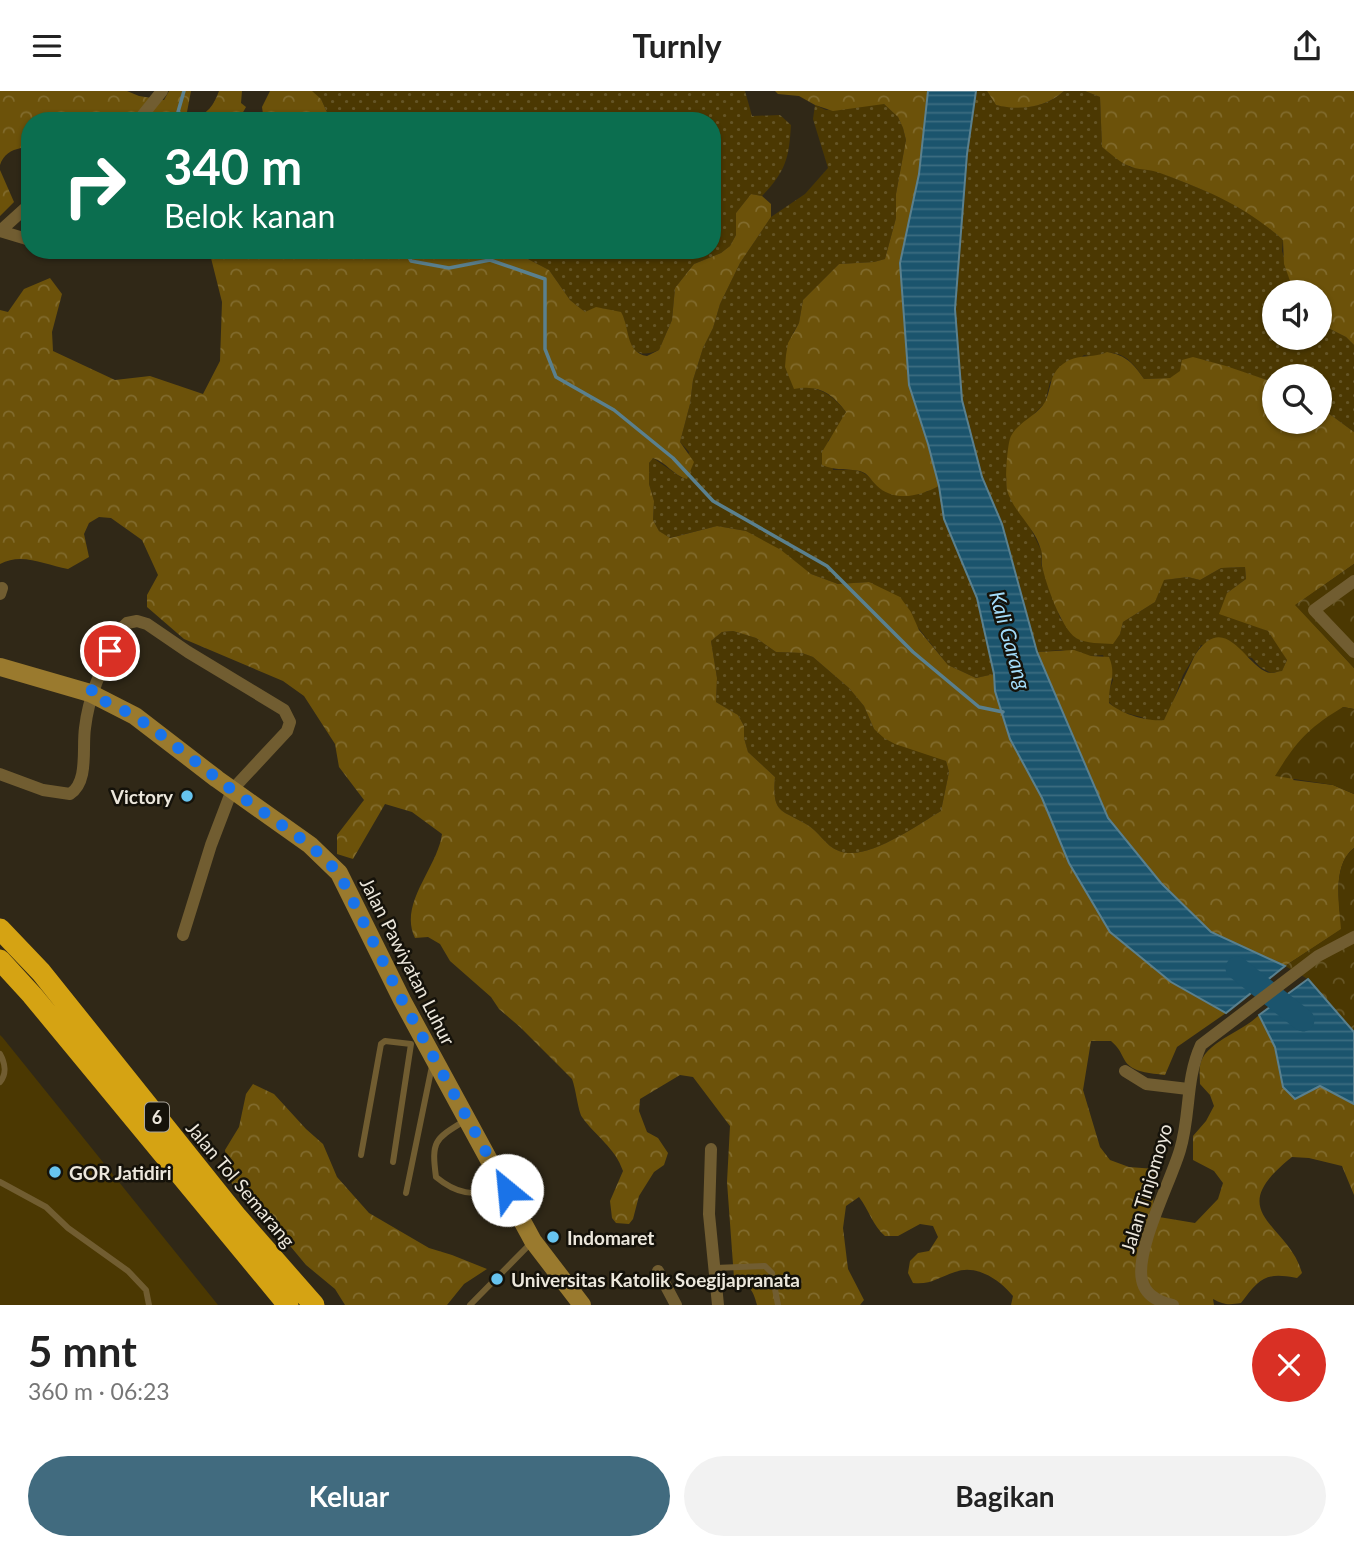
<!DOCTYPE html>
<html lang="id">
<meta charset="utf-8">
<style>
body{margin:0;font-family:Lato,sans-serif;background:#f2f2f2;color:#222;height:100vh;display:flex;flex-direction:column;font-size:26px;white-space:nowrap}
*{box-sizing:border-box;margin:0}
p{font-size:23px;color:#767676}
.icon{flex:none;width:38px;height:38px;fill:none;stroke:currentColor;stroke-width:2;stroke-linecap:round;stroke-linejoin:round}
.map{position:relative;height:1214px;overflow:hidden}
.panel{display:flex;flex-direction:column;background:#fff;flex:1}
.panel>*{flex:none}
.hud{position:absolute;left:21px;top:21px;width:700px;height:147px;border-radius:28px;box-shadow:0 2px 5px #0004;background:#0b6e4f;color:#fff;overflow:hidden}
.fabs{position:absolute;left:1262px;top:189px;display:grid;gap:14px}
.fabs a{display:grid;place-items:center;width:70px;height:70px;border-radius:50%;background:#fff;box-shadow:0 2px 5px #0004;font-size:35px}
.pin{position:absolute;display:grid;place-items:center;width:60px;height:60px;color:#fff;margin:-30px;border:4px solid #fff;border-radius:50%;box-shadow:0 2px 7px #0007}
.me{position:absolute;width:77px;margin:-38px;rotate:332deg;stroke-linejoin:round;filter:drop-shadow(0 0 5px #0008)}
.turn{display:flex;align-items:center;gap:24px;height:147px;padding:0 28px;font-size:32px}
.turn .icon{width:91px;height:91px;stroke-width:2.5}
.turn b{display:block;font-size:49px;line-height:60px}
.round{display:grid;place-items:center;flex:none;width:74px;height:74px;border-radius:37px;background:#f2f2f2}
.head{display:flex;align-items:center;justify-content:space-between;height:119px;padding:0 28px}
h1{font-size:42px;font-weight:700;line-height:52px}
.cta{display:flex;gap:14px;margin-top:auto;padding:14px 28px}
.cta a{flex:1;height:80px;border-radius:42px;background:#416b7f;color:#fff;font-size:28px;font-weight:700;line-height:80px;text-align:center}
.cta a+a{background:#f2f2f2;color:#222}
header{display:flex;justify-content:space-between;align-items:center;height:91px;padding:0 28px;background:#fff;font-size:32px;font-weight:700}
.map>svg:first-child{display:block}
.grass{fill:url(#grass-dots)}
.forest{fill:url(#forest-crowns);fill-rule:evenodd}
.park{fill:url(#park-crowns)}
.garden{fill:#4b3802}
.water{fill:url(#water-rules);stroke:#5a808e;stroke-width:2}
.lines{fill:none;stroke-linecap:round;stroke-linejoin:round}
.stream{stroke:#5a808e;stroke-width:3.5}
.river{stroke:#1b546d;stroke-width:23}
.lane{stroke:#715d31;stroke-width:6}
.street{stroke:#715d31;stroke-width:12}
.secondary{stroke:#9a7a2e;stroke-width:18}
.highway{stroke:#d5a313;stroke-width:21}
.route{stroke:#1a73e8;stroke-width:12;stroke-dasharray:0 21.6}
.poi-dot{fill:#67c4f0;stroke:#15120a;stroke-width:2.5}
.labels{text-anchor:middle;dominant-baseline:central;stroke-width:5;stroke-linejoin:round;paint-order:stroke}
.shield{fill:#15120a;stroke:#aca79d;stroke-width:2}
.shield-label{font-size:18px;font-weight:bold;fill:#ece7dc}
.poi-label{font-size:19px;font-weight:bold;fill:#ece7dc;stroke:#15120a;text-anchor:start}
.street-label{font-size:19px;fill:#ece7dc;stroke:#15120a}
.water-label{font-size:21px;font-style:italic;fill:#a3dcfa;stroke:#15120a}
</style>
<header><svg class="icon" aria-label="menu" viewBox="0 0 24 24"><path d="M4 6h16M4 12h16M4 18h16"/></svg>Turnly<svg class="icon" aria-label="share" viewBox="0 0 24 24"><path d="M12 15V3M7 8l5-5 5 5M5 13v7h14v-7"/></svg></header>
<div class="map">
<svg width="1354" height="1214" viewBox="0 0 1354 1214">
<defs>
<pattern id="grass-dots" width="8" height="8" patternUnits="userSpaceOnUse" patternTransform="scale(1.75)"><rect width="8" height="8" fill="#4b3802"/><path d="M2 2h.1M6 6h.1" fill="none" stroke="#655526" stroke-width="1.8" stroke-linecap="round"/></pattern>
<pattern id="forest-crowns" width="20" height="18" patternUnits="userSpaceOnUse" patternTransform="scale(1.75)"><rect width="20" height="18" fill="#6c520a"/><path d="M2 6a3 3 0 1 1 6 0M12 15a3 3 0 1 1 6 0" fill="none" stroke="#816b2d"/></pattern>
<pattern id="park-crowns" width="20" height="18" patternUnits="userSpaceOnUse" patternTransform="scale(1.75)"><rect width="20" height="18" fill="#4b3802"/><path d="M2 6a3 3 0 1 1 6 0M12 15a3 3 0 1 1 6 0" fill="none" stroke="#655526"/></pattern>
<pattern id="water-rules" width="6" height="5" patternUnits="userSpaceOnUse" patternTransform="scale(1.75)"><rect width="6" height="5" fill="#1b546d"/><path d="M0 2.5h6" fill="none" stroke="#3c6d81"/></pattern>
</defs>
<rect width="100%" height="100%" fill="#302817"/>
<path class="grass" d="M311,0H745L752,25L780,24L791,34C789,67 786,80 762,105L751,103L736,122V144L730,155L721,162L694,173L675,197L672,229L659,259C631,271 628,251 624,227C611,221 600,211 586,222L570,209L549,179L526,167L514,164L476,162L430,164L411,159H712V30H374L370,28L369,30H331L321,8Z
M976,0H987L996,14C1019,19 1047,17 1064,0H1085L1100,6L1102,56L1130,76L1154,79L1233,111L1255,125L1283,149L1282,160L1294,201H1274V247H1320V233L1346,246L1354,254V341L1320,316V285H1274V295L1267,289L1204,269L1170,287L1144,288C1136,275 1124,259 1106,262C1095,264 1097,267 1084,264L1050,291L1045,312L1028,329L1006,387L1007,399L1018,420L1026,428L1042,461L1041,473L1060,527L1076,547L1120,543L1123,531L1155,511L1163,489L1188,486L1200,489L1221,477L1245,476L1246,488L1227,502L1256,535L1268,540L1276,549L1287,569L1282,580L1271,582L1260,576L1252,567L1201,554L1183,584L1170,619L1164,629L1152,631L1141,626L1118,620L1109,611V600L1113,589L1103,564L1091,565L1061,559L1037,561L1002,433L982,386L962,309L955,218L967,63Z
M878,13H884L898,26L903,37L906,49L896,103V127L885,168L874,171L839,173L803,209L799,232L793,242L806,296C824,298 835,307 846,321L842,332L828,350L833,379C853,379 863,376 876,394L926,401L939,395L944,428L977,507L994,583L976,587L948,574L916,534L869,491L838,493L811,483L746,440L717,435L669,447L659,440L653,429L654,410L649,393V372L653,367L682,387L689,361L680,351L690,313L693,289L703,257L713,237L720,213L740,172L771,126L805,103L828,77L813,28L815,14L826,19Z
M733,540L756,547L776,561L802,562L813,566L849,597L864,615L874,638L946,670L949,681L941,720C917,734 867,771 839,760C825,755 819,740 806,733C780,718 772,722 775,686L748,661L744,647V635L738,624L716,611L717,587L711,550L722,541Z"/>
<path class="forest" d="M0,0H127L139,5L164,9L169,0H191L187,21L193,27C207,24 214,14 219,0H242L241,12L246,16L238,30H30V62L21,57C11,59 3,64 0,74Z
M270,0H312L321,8L331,30H264L262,16Z
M775,0H928L919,83L928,353L939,395C920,405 894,412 876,394C870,388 869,383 860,380C847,377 835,380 822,374V361L846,321C832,302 818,293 794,298L785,276L786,264L788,252L799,232L803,209L839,173L874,171L885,168L896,127V103L906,49L903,37L898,26L884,13L833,20L815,14L799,5L778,3Z
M987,0H1064C1046,17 1019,20 996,14Z
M1085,0H1354V254L1346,246L1320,233V201H1294L1284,173L1283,149C1244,114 1208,100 1160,82C1150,78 1137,79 1129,75C1119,71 1110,62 1102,56L1100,6Z
M0,79L14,111L0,125Z
M751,103L762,105L771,113V126L740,172L720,213L713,237L703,257L693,289L690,313L680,351L694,371L687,388C674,385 666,371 653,367L649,372V393L654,410L653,429L659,440L670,447L717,435L746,440L781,459L811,483L838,493L869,491L900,506L911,521L919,539L948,574L976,587L994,583L995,600L1010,648L1042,707L1171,891L1226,922L1177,956L1165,984C1151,982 1131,982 1124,968C1120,960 1118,956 1111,950H1091L1083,999L1100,1056L1110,1069L1129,1076L1155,1078L1153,1117L1159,1126L1195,1132L1218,1108L1223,1092L1214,1080L1193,1069V1045L1206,1030L1214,1015L1210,1004L1200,993C1200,987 1199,981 1200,975C1203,952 1244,940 1259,924L1275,956L1283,996L1320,995L1354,1013V1104L1342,1075L1309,1067L1292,1066C1220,1123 1288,1131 1302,1182L1297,1187C1265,1181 1260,1187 1241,1212C1229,1214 1224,1214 1213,1208L1214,1214H1011L1013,1205C1000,1189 977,1173 955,1181C939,1186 931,1194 913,1192L908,1182L910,1170L918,1162L929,1160L938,1146L933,1135L920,1133L898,1145H885C873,1135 869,1119 859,1106L846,1115L843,1137L848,1178L864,1209L860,1214H757C753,1198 749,1194 734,1187L727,1091L730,1035L693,986L680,984L640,1008L639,1020L647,1041L658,1047L668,1062L664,1074L654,1081L639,1105L633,1128L629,1133L616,1132L612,1127L610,1110L623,1080C615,1056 595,1045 582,1026C578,1020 576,998 572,988L520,936L499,918L491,906L450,870L440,853L428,846L415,847C398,813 438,776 442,743L412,721L385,713L353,768L337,763V744L364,709L339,676L335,653L304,605L283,590L184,548L147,516V504L158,484L142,449L111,427L99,426L89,432L84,443L89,466L68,478C45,474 22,461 0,473V219L8,221L24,198L50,187L62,203L52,241L53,260L115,289L150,285L203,303L220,270L222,211L211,167L216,159H411L430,164L476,162L526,167L549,179L570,209L585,221L596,216L621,221C630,236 625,262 647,265L659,259L672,229L675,197L694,173L721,162L730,155L736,144V122ZM733,540L756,547L776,561L802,562L813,566L849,597L864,615L874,638L884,647L895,653L946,670L949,681L941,720C917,734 867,771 839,760C825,755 819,740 806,733C780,718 772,722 775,686L748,661L744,647V635L738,624L716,611L717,587L711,550L722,541Z
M1107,261C1126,264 1134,273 1144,288L1170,287L1180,280L1182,269L1193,266L1226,275L1267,289L1274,295V331H1320V316L1354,341V473L1296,514L1354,577V618L1343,616L1293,689L1333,694L1354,703V757C1332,774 1339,813 1342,838L1285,875L1211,841L1161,792L1108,727L1037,561L1074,559L1091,565L1109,566C1117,585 1108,593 1109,612C1121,623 1148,631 1164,629L1195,564C1227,516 1247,580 1271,582C1275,582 1279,580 1282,580L1287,569L1268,540L1219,523L1227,502L1246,488L1245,476L1221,477L1200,489L1188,486L1164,489L1155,511L1123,531L1120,543L1113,553C1102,552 1086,553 1076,547C1061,537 1046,493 1042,475C1041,470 1043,464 1041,459C1035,436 1013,421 1007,399C1005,390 1007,353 1011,345C1018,331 1038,324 1045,311C1052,297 1049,283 1063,273C1077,262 1092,268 1107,261Z
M253,993L274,1003L306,1038L323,1053L337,1086L369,1122L429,1157L452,1164L487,1178L464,1193L447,1214H345L335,1198L306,1174L266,1126L247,1111L232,1093L227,1081L225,1059L239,1036L246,1003Z"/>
<path class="park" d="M1354,473V577L1295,514Z
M1343,616L1354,618V703L1333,694L1275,685C1296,651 1308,637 1343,616Z
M1354,757V941L1308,888L1285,875L1341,838C1339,813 1332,774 1354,757Z"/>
<path class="garden" d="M0,944L3,947L218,1214H0Z"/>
<path class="water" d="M928,0H976L967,63L955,218L962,309L982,386L1002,433L1037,561L1108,727L1161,792L1211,841L1285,875L1226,922L1171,891L1110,841L1069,772L1042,707L1010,648L995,600L994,583L977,507L944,428L939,395L928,353L909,294L900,172L919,83Z
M1308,888L1354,941V1013L1320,995L1295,1008L1283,996L1275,956L1259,924Z"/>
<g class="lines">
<path class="stream" d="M184,0L178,21L190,30
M405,159L411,170L449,177L490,169L545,188V258L556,286L614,319L673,367L713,410L827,475L913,561L979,616L1003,621"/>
<path class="river" d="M1237,877L1303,929"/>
<path class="lane" d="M0,963C5,972 7,983 0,991
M466,1029C435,1048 431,1049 436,1086C459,1105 472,1103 501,1100
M361,1064L381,953L385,950L411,953L393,1071
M0,1091L46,1116L68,1137L128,1180L146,1199L149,1214
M406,1102L432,975
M715,1177L765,1175L772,1182L778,1214
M470,1214L532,1151"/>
<path class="street" d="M138,30L162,0
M0,140L30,113
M0,140L30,149
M1354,490L1314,519L1354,561
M0,503L2,497
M0,683L43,699L70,703C89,691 82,657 85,637C89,601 105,571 120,539L127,532L137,530L147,533L188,561L284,619L290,631L287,640L232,699L211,754L183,844
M1125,980L1146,993L1188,998
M711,1058L709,1123L718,1214
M658,1180L676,1214
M1173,1214C1159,1211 1145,1204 1142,1189C1135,1159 1171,1090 1180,1059C1191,1023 1185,989 1201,954L1318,865L1354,846"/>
<path class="secondary" d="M0,576L90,602L135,625L217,688L310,754L339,782L402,909L533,1150L582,1214"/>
<path class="highway" d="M0,838L41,881L237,1126L314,1214
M0,869L32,904L288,1214"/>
</g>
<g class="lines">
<path class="route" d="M110,560L90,603L135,625L168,649L232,699L310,754L339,782L402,909L507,1099"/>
</g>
<g class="poi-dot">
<circle cx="187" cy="705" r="7"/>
<circle cx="55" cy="1081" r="7"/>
<circle cx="553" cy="1146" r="7"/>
<circle cx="497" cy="1188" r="7"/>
</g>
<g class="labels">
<rect class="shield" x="145" y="1011.5" width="24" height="29" rx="5"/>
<g class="shield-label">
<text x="157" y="1026">6</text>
</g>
<g class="poi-label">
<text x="173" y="705" text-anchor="end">Victory</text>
<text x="69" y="1081">GOR Jatidiri</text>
<text x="567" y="1146">Indomaret</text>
<text x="511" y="1188">Universitas Katolik Soegijapranata</text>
</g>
<g class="street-label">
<text transform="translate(408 870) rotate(63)">Jalan Pawiyatan Luhur</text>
<text transform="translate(241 1093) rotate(50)">Jalan Tol Semarang</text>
<text transform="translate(1146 1097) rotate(-73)">Jalan Tinjomoyo</text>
</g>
<g class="water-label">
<text transform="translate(1011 549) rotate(74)">Kali Garang</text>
</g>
</g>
</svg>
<div class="fabs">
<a><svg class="icon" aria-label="sound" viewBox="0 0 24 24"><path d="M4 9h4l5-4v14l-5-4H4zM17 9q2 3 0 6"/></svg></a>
<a><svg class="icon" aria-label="search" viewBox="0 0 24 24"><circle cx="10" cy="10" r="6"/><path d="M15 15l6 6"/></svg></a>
</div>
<div class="pin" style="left:110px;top:560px;background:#d93025"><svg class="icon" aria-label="arrive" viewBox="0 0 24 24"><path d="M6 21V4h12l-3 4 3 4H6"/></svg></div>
<svg class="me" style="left:507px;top:1099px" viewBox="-20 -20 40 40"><circle r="19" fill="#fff"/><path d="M0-13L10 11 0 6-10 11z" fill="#1a73e8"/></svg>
<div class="hud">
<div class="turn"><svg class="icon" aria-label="right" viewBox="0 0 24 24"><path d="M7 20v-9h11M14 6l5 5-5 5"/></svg><div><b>340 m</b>Belok kanan</div></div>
</div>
</div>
<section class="panel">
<div class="head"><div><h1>5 mnt</h1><p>360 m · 06:23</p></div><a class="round" style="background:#d93025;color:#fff"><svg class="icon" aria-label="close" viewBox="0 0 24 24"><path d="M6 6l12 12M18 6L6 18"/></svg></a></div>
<div class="cta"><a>Keluar</a><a>Bagikan</a></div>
</section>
